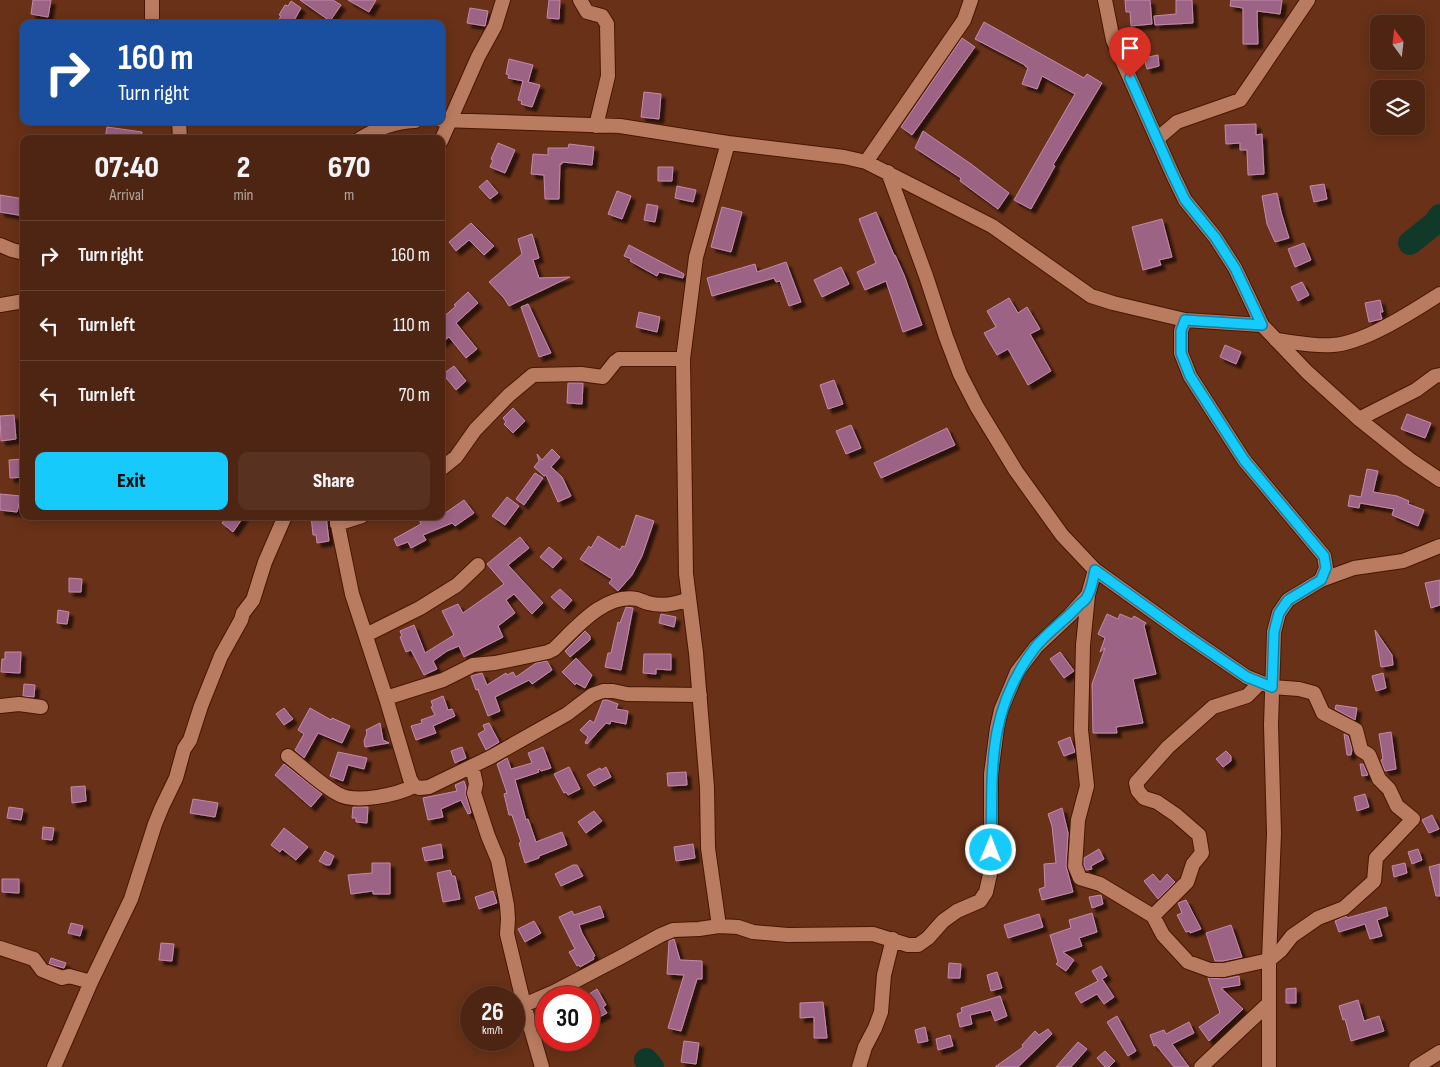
<!DOCTYPE html>
<style>
body{margin:0;font-family:"Sofia Sans Condensed",sans-serif;background:#583120;color:#f1f3f6;height:100vh;display:flex;flex-direction:column;font-size:19px;white-space:nowrap}
*{box-sizing:border-box;margin:0}
p{font-size:16px;color:#b3a59f}
.icon{flex:none;width:28px;height:28px;fill:none;stroke:currentColor;stroke-width:2;stroke-linecap:round;stroke-linejoin:round}
.map{position:relative;flex:1;overflow:hidden}
.panel{position:absolute;left:20px;top:135px;width:425px;height:385px;display:flex;flex-direction:column;background:#4e2512;border-radius:10px;box-shadow:0 2px 12px #0003,0 0 0 1px #654232}
.panel>*{flex:none}
.hud{position:absolute;left:20px;top:20px;width:425px;height:105px;border-radius:10px;box-shadow:0 2px 12px #0003,0 0 0 1px #654232;background:#1a4fa0;color:#fff;overflow:hidden}
.needle{width:32px;rotate:345deg}
.buttons{position:absolute;left:1370px;top:15px;display:grid;gap:10px}
.buttons a{display:grid;place-items:center;width:55px;height:55px;border-radius:10px;background:#4e2512;box-shadow:0 2px 12px #0003,0 0 0 1px #654232;font-size:25px}
.speed{position:absolute;left:460px;top:986px;display:flex;gap:10px;font-size:25px;font-weight:700;text-align:center}
.speed>*{display:grid;place-content:center;width:65px;height:65px;border-radius:50%;background:#4e2512;box-shadow:0 2px 12px #0003,0 0 0 1px #654232;line-height:1}
.speed small{font-size:12px;font-weight:400}
.speed .limit{border:8px solid #d22;background:#fff;color:#111}
.pin{position:absolute;display:grid;place-items:center;width:42px;height:42px;color:#fff;margin:-51px -21px;border-radius:50% 50% 50% 0;rotate:-45deg;box-shadow:0 0 5px #0007}
.pin .icon{rotate:45deg}
.me{position:absolute;width:55px;margin:-28px;rotate:1deg;stroke-linejoin:round;filter:drop-shadow(0 0 4px #0008)}
.turn{display:flex;align-items:center;gap:18px;height:105px;padding:0 15px;font-size:22px}
.turn .icon{width:65px;height:65px;stroke-width:2.5}
.turn b{display:block;font-size:35px;line-height:42px}
.eta{display:flex;justify-content:space-evenly;align-items:center;height:85px;text-align:center}
.eta b{font-size:30px;font-weight:800;line-height:35px}
.action{display:flex;gap:10px;margin-top:auto;padding:10px 15px}
.action a{flex:1;height:58px;border-radius:10px;background:#16cafb;color:#111;font-size:20px;font-weight:800;line-height:58px;text-align:center}
.action a+a{background:#583120;color:#f1f3f6}
ul{padding:0;list-style:none}
li{display:flex;align-items:center;gap:15px;height:70px;padding:0 15px;border-top:1px solid #654232}
li div{flex:1}
li b{display:block;font-size:19px}
li em{font-style:normal}
.map>svg:first-child{display:block}
.lines{fill:none;stroke-linecap:round;stroke-linejoin:round}
.river{stroke:#11392a;stroke-width:24}
.building{fill:#9d6485;stroke:#c589ab;filter:url(#shadow)}
.minor-casing{stroke:#4a1600;stroke-width:16}
.tertiary-casing{stroke:#4a1600;stroke-width:16}
.minor{stroke:#b97c61;stroke-width:14}
.tertiary{stroke:#b97c61;stroke-width:14}
.route-casing{stroke:#0e83a3;stroke-width:12}
.route{stroke:#16cafb;stroke-width:9}
</style>
<div class="map">
<svg width="1440" height="1067" viewBox="0 0 1440 1067">
<defs>
<filter id="shadow"><feDropShadow dx="4.5" dy="4.5" stdDeviation="1" flood-color="#0009"/></filter>
</defs>
<rect width="100%" height="100%" fill="#683118"/>
<g class="lines">
<path class="river" d="M1410,243L1435,223L1440,216
M646,1060L652,1067"/>
</g>
<path class="building" d="M33,0H51L48,17L31,14Z
M300,0H333L341,5L330,21Z
M348,0H376L369,12Z
M549,0H560L559,19L547,18Z
M1125,0H1150L1152,24L1131,26L1130,12H1126Z
M1176,0H1192L1193,23L1155,25L1154,16L1176,14Z
M1231,0H1282L1280,14L1257,11L1258,44H1243V8L1230,6Z
M291,1L301,8L292,24H276L281,16L279,15L285,5L288,6Z
M470,8L488,11L485,26L467,23Z
M984,22L1084,78L1087,74L1102,83L1053,165L1055,166L1031,209L1014,200L1075,94L1042,76L1037,89L1022,84L1028,68L1025,66V65L975,39Z
M962,38L975,47L912,135L901,127Z
M1158,55L1159,66L1147,69L1144,58Z
M509,59L533,65L528,82L540,85L532,107L521,104L522,101L518,100L523,81L508,78L509,75L506,74Z
M644,92L661,94L659,119L641,117Z
M1256,124V135L1262,134L1264,174L1248,175L1247,150H1240V143L1226,144L1225,125Z
M107,127L142,132L141,139H105Z
M923,131L971,164L1009,193L998,209L960,181L961,178L915,148Z
M498,143L515,150L505,173L490,167L493,160L491,159Z
M569,144L594,147L592,165L562,162V164H560L559,199H545L544,175L531,174L533,154L548,155V148H568Z
M658,167H673L672,181H658Z
M487,180L498,193L490,199L479,187Z
M1324,184L1327,199L1314,202L1310,186Z
M677,186L696,190L693,202L675,198Z
M617,191L631,196L622,219L608,214Z
M1277,193L1281,212L1289,238L1275,242L1267,224L1262,196Z
M0,195L24,199V216L0,212Z
M647,204L658,206L655,222L644,220Z
M722,207L742,212L731,252L711,247Z
M876,212L894,255H895L904,275L922,325L903,332L886,281L865,290L857,272L876,263L859,219Z
M1162,219L1172,257L1159,260L1161,265L1143,270L1132,227Z
M471,223L494,246L484,255L469,240L456,251L449,242Z
M532,234L539,258L533,260L539,278L570,277L509,306L504,298L489,282L522,254L518,239Z
M1304,243L1311,260L1295,267L1288,249Z
M629,245L684,274L683,278L659,272L657,276L630,261L631,259L624,256Z
M786,262L801,302L789,306L780,281L776,282L774,278L712,296L707,278L755,264L757,272Z
M841,267L849,284L822,297L814,280Z
M1302,282L1309,295L1298,301L1291,287Z
M468,292L478,303L456,323L477,349L466,358L449,337L441,343V319L456,306L454,305Z
M1009,298L1018,313L1027,307L1040,329L1030,334L1051,371L1028,385L1008,349L997,355L984,333L996,327L987,311Z
M1380,300L1383,312H1380L1382,319L1369,322L1365,303Z
M528,304L551,353L539,357L521,307Z
M639,312L660,317L657,332L636,327Z
M1225,345L1241,352L1236,364L1220,357Z
M454,366L466,381L456,390L443,374Z
M834,380L843,404L828,409L820,385Z
M568,383H583L582,404L567,403Z
M513,408L525,421L513,433L504,424L506,422L503,418Z
M1407,414L1431,423L1425,438L1401,429Z
M14,415L16,439L1,441L0,416Z
M851,425L861,448L846,454L836,431Z
M947,428L955,445L881,478L874,463Z
M552,449L560,457L551,467L562,477L571,496L558,502L546,475L544,476L534,467L539,461L537,454L542,460Z
M23,459L24,477L10,478L9,460Z
M1367,469L1378,471L1373,492L1397,496L1409,501L1408,504L1424,510L1418,526L1392,515L1394,509L1360,503L1359,508L1348,506L1350,495L1361,497Z
M535,473L543,478L524,505L516,499Z
M0,494L21,496L17,512L0,510Z
M507,497L519,506L505,525L492,516Z
M464,500L474,513L455,526L452,523L423,535L426,540L411,548L408,542L397,546L394,539L421,524L418,516H441Z
M636,515L654,521L642,556L632,575L618,591L609,583L612,579L580,559L589,546L591,548L598,536L620,550L622,546L625,547Z
M227,516H244L233,532L222,523Z
M311,516H326L329,541L317,543L316,535H313Z
M520,537L529,548L508,565L543,603L532,614L514,594L506,600L515,613L498,626L503,637L464,657L459,646L447,651L433,661L437,669L424,675L411,650L406,652L400,637L402,636L400,631L414,625L425,653L454,635L442,611L458,604L463,613L504,584L487,564Z
M549,547L562,558L553,568L540,557Z
M69,578L82,579L81,592H69Z
M1440,580V605L1431,608L1425,583Z
M560,589L572,600L564,609L551,597Z
M626,607L633,608L621,670L605,667L608,653H611L618,622L620,623Z
M58,610L69,612L67,624L57,623Z
M661,614L676,617L674,627L659,623Z
M1107,614L1118,619L1120,614L1132,619L1134,616L1146,623L1144,626L1156,674L1133,679L1143,723L1116,727L1117,733H1093L1092,684L1105,648L1100,652L1105,638L1098,634Z
M1375,630L1392,655L1393,665L1381,667Z
M585,631L590,636V640L570,657L565,651Z
M5,652H21L20,673L1,672L2,659H5Z
M1060,652L1074,671L1064,678L1050,659Z
M644,654H671V670L656,669V674L643,673Z
M576,658L592,675L585,688L576,683L575,685L562,672Z
M547,661L552,670L532,684L529,680L495,697L500,711L488,716L478,690L479,689L476,690L471,676L482,673L487,685L506,673L507,675L513,672L516,677L536,663Z
M1383,673L1386,688L1376,691L1372,676Z
M24,684L35,685L34,697L23,696Z
M443,696L448,710L452,709L455,716L433,726L436,733L416,740L411,726L422,723L421,720L435,715L431,707L433,706L431,701Z
M603,700H607L618,704L616,709L628,711L626,724L611,721L610,724L606,723L587,744L585,743L588,737L580,730L590,720L594,723Z
M1336,705L1357,708L1355,720L1335,709Z
M284,708L293,719L284,725L276,714Z
M310,708L331,720L332,718L350,726L342,743L318,733L304,758L295,750L304,734L298,730Z
M380,723L383,740L389,743L365,747L364,741L367,733L366,730Z
M489,723L499,742L486,750L478,734L485,730L483,725Z
M1391,732L1396,769L1385,771L1381,760L1383,759L1379,734Z
M1344,734L1348,736L1352,749L1351,755H1347Z
M1070,737L1075,752L1064,756L1058,742Z
M462,747L466,758L455,763L451,751Z
M543,747L551,768L541,771L539,769L538,770L539,772L515,780L526,820L528,819L536,842L562,832L567,845L539,856V858L525,863L519,843L521,842L512,815H509L504,794L507,793L497,764L507,758L511,769L532,763L528,753Z
M1226,751L1231,756V761L1223,767L1216,759Z
M338,752L367,758L364,769L348,765L343,781L330,776Z
M284,764L322,794L311,807L275,775Z
M1360,764H1363L1368,775L1362,776Z
M569,767L580,789L568,795L566,792L564,793L554,774Z
M606,767L611,777L594,786L587,775L600,768L601,770Z
M686,772L687,785L668,786L667,773Z
M464,781L466,787V796L471,813L468,814L461,800L441,809L443,817L428,820L423,798L457,791L455,785Z
M85,786L86,801L72,803L71,787Z
M1365,794L1369,807L1357,811L1354,797Z
M193,799L218,803L215,817L190,813Z
M9,807L23,809L21,820L7,818Z
M353,807H368L367,823L356,822V818H352Z
M1062,808L1068,833L1066,866L1073,892L1042,900L1039,889L1045,887L1044,864L1056,863L1052,826L1048,814Z
M594,811L602,821L586,833L578,822Z
M1432,815L1439,829L1429,833L1422,820Z
M43,827L54,828L52,840L42,839Z
M284,828L308,847L296,860L282,849L280,852L271,845Z
M441,844L443,858L425,861L422,848Z
M693,844L695,858L676,861L674,847Z
M1099,849L1104,859L1091,866L1092,869L1086,870L1084,865V858Z
M1418,849L1422,860L1412,864L1408,852Z
M325,851L334,856L330,865H326L319,861Z
M372,863H390V894H373V891L351,894L348,875L372,873Z
M1405,863L1407,873L1394,877L1392,866Z
M1440,864V896H1436L1429,867Z
M573,865H577L583,876L561,886L555,874Z
M450,870L452,876H455L460,899L443,902L437,873Z
M1153,874L1160,882L1167,874L1175,882L1158,899L1144,881Z
M2,879H19V893L2,892Z
M493,891L497,903L479,909L475,897Z
M1101,895L1103,904L1092,908L1089,897Z
M1186,900L1201,929L1190,933V931L1186,932L1177,915L1182,913L1178,903Z
M600,906L604,917L579,925L582,933L595,956L593,957L594,959L580,967L579,965L577,966L569,952L575,949L559,917L572,911L574,915Z
M1386,907L1388,916L1377,920L1382,936L1370,939L1365,924L1339,932L1335,921L1346,916L1347,918Z
M1092,913L1097,932L1079,938L1082,946L1063,952L1074,960L1066,971L1056,964L1058,962L1050,935L1071,928L1069,920Z
M1039,914L1043,927L1008,938L1004,925Z
M534,921L541,933L525,942L518,929Z
M71,923L83,926L80,936L68,933Z
M1231,925L1242,957L1223,961H1215L1206,933Z
M674,939L680,960L702,961V979H697L681,1031L668,1028L684,975L667,974L669,941Z
M161,943L174,944L172,961L159,960Z
M51,958L66,963L64,968L49,964Z
M949,963L961,964L960,978H948Z
M1101,966L1107,976L1102,979L1114,997L1104,1004L1097,994L1081,1003L1075,993L1098,981L1092,971Z
M997,972L1002,988L991,991L987,975Z
M1239,976L1240,985L1221,988L1243,1009L1209,1041L1199,1027L1220,1013L1208,978L1224,979Z
M1296,988V1003H1286V989Z
M597,989L606,1005L603,1007L607,1013L592,1021L589,1014V994Z
M1000,996L1007,1016L995,1021L991,1010L970,1015L972,1024L960,1027L957,1014L962,1012L961,1008Z
M1358,1000L1364,1021L1379,1016L1384,1031L1351,1041L1345,1019L1343,1020L1339,1006Z
M823,1002L827,1038H814V1017L800,1018V1003Z
M1117,1016L1136,1051L1128,1056L1107,1022Z
M1189,1022L1194,1033L1172,1044L1189,1067H1174L1156,1045L1154,1046L1150,1035L1164,1030L1166,1034Z
M925,1027L928,1041L918,1043L915,1030Z
M1048,1029L1052,1034L1018,1067H995L1023,1047L1022,1045L1035,1031L1039,1035Z
M950,1035L953,1046L938,1050L936,1039Z
M684,1041L699,1043L696,1064L681,1062Z
M1078,1042L1087,1049L1071,1067H1056Z
M1105,1051L1115,1061L1109,1067H1105L1097,1058Z"/>
<g class="lines">
<g class="minor-casing">
<path id="minor" d="M152,0V24
M580,0L587,12L602,16L607,24L608,76L596,126
M441,120L620,126L728,143L844,157L866,162L992,226L1091,296L1113,303L1185,320L1262,325
M179,121L180,139
M360,139C377,128 395,122 415,121
M1157,139L1177,122L1240,100L1308,0
M441,141L478,57L495,26L503,0
M866,162L964,20L971,0
M888,172L926,276L946,337L960,374L977,407L1016,471L1062,535L1095,570L1184,634L1247,677L1272,687L1299,689L1314,693L1323,713L1356,730L1361,750L1369,755L1379,779L1389,789L1397,806L1413,819L1376,858L1374,881L1344,908L1318,918L1292,936L1281,950L1269,960L1224,970H1210L1188,962L1163,935L1153,916L1100,884L1080,878L1075,866L1078,820L1087,786L1081,730L1083,645L1088,595
M0,245L12,250L24,253
M0,305L24,301
M1185,320L1181,331V353L1190,376L1244,460L1324,556L1326,568L1321,580
M1276,340C1294,342 1315,347 1333,345C1365,343 1413,311 1440,294
M1359,419L1416,390L1435,376L1440,375
M441,469L456,457L475,430L509,395L533,375L581,374L603,377L615,362L619,359H683
M336,516L352,594L386,698L410,779L414,786L420,788L429,787L491,757L567,714L592,695L603,691H613L627,694L700,695
M337,524L362,516
M366,635L420,608L457,585L478,565
M386,698L443,680L473,665L495,663L548,652L554,649C574,630 605,592 637,599C641,600 644,602 648,603C663,607 675,604 689,599
M0,706L19,704L41,707
M288,756C304,768 320,784 338,794C355,804 397,795 414,786
M472,766L476,784L474,793L488,836L498,860L507,905L508,919L507,934L524,1005L542,1067
M1153,916L1187,882L1193,864L1202,853L1199,835L1176,815L1157,802L1144,798L1138,791L1136,783L1168,747L1213,707L1247,696L1260,683
M719,926L708,848L707,787L696,653L686,574L683,359L696,257L728,143
M0,948L34,959L42,970L62,978L69,976L91,982
M524,1005L554,992L621,957L661,935L673,930L699,929L719,926L738,927L753,932L788,935L873,934L908,945H918L928,938L943,921L957,911L980,901L986,892L990,874L991,851V774L997,728L1001,710L1017,672L1036,647L1070,615L1088,595L1095,570
M54,1067L91,982L131,899L155,824L162,807L176,778L184,749L190,740L201,706L221,656L241,620L243,613L253,600L265,562L285,516
M859,1067L865,1047L875,1028L881,1012L884,975L893,939
M1201,1067L1268,1004
M1416,1067L1440,1052"/>
</g>
<g class="tertiary-casing">
<path id="tertiary" d="M1105,0L1113,40L1172,173L1185,200L1215,237L1235,268L1262,325L1307,372L1359,419L1409,459L1440,480
M1269,1067V960L1274,833L1271,725L1274,632L1279,613L1288,600L1321,580L1354,568L1403,561L1440,546"/>
</g>
<use href="#minor" class="minor"/>
<use href="#tertiary" class="tertiary"/>
</g>
<g class="lines">
<g class="route-casing">
<path id="route" d="M991,850C993,774 985,714 1034,649C1046,633 1066,620 1080,604C1083,602 1087,598 1088,595C1092,588 1093,578 1095,570L1184,634L1247,677L1272,687L1274,632L1279,613L1288,600L1321,580L1326,568L1324,556L1244,460L1190,376L1181,353V331L1185,320L1262,325L1235,268L1215,237L1185,200L1172,173L1130,78"/>
</g>
<use href="#route" class="route"/>
</g>
</svg>
<div class="buttons">
<a><svg class="needle" viewBox="-14 -14 28 28"><path d="M0-13l5 13h-10z" fill="#e53935"/><path d="M0 13l5-13h-10z" fill="#b3a59f"/></svg></a>
<a><svg class="icon" aria-label="layers" viewBox="0 0 24 24"><path d="M12 4l9 5-9 5-9-5zM3 14l9 5 9-5"/></svg></a>
</div>
<div class="speed"><div>26<small>km/h</small></div><div class="limit">30</div></div>
<div class="pin" style="left:1130px;top:78px;background:#d93025"><svg class="icon" aria-label="arrive" viewBox="0 0 24 24"><path d="M6 21V4h12l-3 4 3 4H6"/></svg></div>
<svg class="me" style="left:991px;top:850px" viewBox="-20 -20 40 40"><circle r="17" fill="#16cafb" stroke="#fff" stroke-width="3"/><path d="M0-11L8 9 0 5-8 9z" fill="#fff"/></svg>
<div class="hud">
<div class="turn"><svg class="icon" aria-label="right" viewBox="0 0 24 24"><path d="M7 20v-9h11M14 6l5 5-5 5"/></svg><div><b>160 m</b>Turn right</div></div>
</div>
<section class="panel">
<div class="eta">
<div><b>07:40</b><p>Arrival</p></div>
<div><b>2</b><p>min</p></div>
<div><b>670</b><p>m</p></div>
</div>
<ul>
<li><svg class="icon" aria-label="right" viewBox="0 0 24 24"><path d="M7 20v-9h11M14 6l5 5-5 5"/></svg><div><b>Turn right</b></div><em>160 m</em></li>
<li><svg class="icon" aria-label="left" viewBox="0 0 24 24"><path d="M17 20v-9H6M10 6l-5 5 5 5"/></svg><div><b>Turn left</b></div><em>110 m</em></li>
<li><svg class="icon" aria-label="left" viewBox="0 0 24 24"><path d="M17 20v-9H6M10 6l-5 5 5 5"/></svg><div><b>Turn left</b></div><em>70 m</em></li>
</ul>
<div class="action"><a>Exit</a><a>Share</a></div>
</section>
</div>
